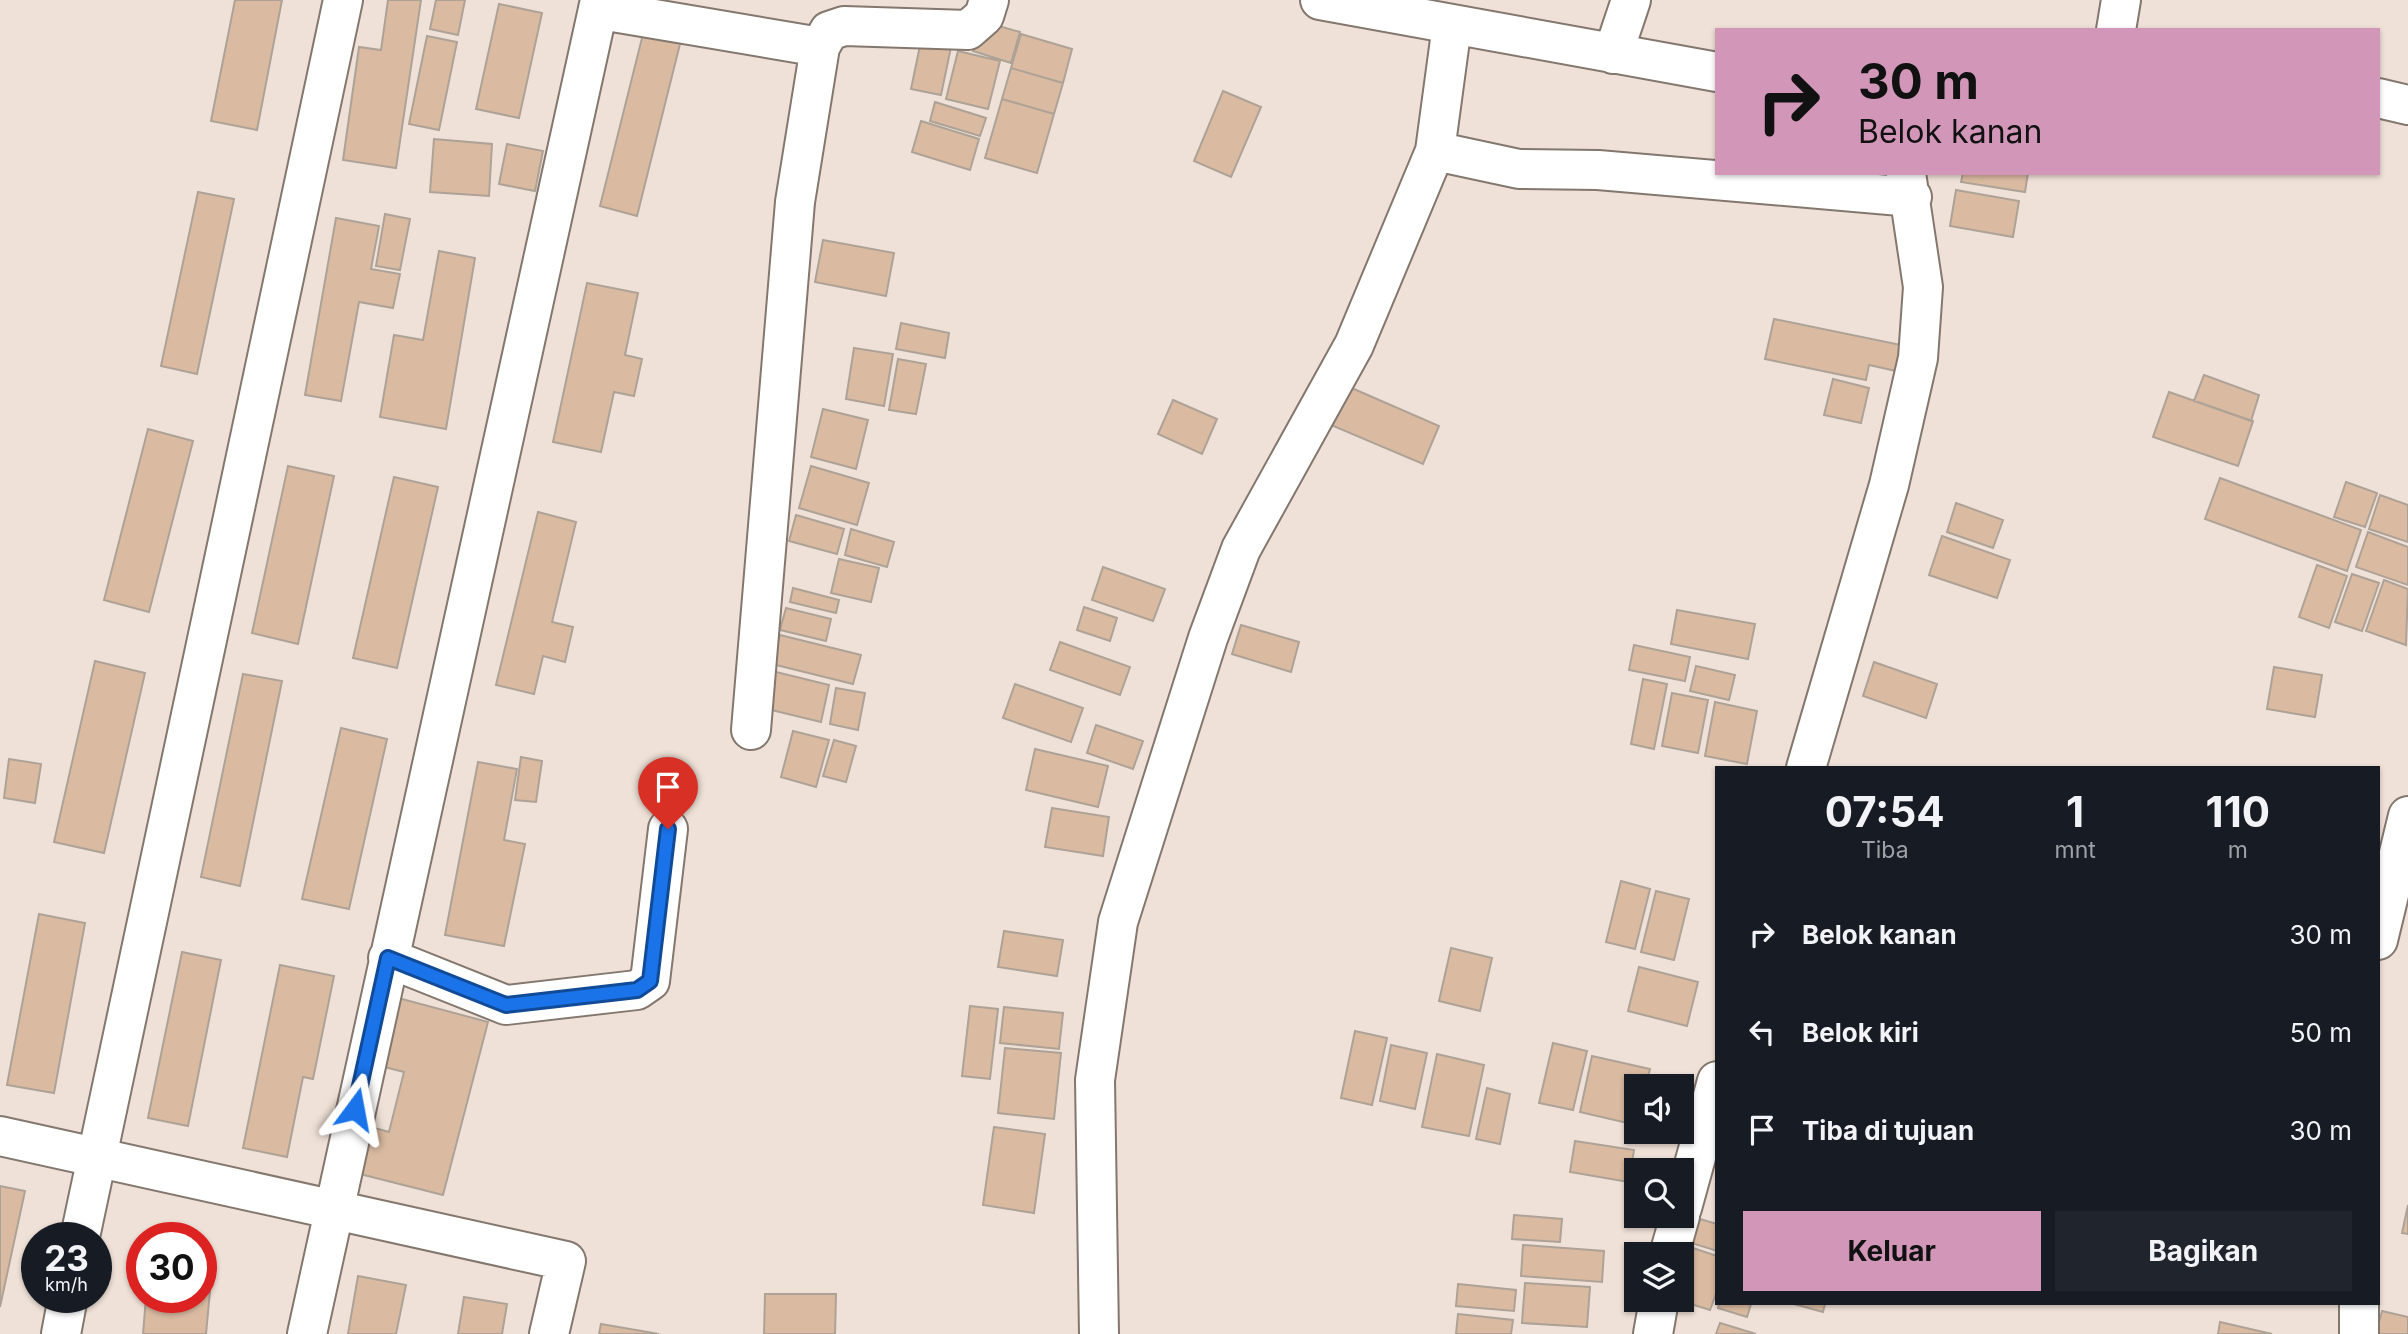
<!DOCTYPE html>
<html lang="id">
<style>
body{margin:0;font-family:Inter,sans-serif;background:#20242c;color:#f1f3f6;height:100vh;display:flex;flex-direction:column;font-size:26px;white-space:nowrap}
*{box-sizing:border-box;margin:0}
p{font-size:23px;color:#9ea1a6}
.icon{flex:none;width:38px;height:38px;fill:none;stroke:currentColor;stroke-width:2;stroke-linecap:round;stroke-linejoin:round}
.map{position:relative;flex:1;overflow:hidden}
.drawer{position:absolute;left:1715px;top:766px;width:665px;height:539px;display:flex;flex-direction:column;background:#171b24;border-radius:0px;box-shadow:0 2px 5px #0004}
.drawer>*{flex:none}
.banner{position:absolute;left:1715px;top:28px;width:665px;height:147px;border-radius:0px;box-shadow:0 2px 5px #0004;background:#d297b8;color:#111;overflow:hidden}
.fabs{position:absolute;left:1624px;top:1074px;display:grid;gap:14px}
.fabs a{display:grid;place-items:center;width:70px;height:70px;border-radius:0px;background:#171b24;box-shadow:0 2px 5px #0004;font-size:35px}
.speed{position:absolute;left:21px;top:1222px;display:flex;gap:14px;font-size:35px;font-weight:700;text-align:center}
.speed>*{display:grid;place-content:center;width:91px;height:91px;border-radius:50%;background:#171b24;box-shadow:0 2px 5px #0004;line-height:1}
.speed small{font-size:18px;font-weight:400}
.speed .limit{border:10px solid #d22;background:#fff;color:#111}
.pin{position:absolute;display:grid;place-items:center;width:60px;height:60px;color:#fff;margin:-72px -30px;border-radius:50% 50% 50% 0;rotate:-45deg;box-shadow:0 0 7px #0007}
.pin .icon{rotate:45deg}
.me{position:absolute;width:77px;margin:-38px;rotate:13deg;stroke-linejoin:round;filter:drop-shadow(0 0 5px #0008)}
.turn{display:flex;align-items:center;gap:24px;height:147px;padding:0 28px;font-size:32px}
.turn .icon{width:91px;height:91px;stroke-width:2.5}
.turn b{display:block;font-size:49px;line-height:60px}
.eta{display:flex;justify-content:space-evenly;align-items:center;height:119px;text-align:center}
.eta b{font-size:42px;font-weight:700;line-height:49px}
.cta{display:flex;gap:14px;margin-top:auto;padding:14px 28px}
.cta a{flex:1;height:80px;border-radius:0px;background:#d297b8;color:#111;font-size:28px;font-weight:700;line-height:80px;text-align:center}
.cta a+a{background:#20242c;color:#f1f3f6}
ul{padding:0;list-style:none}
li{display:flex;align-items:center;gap:21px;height:98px;padding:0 28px}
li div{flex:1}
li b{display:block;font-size:26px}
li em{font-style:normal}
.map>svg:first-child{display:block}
.building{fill:#dabba1;stroke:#aea297;stroke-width:2}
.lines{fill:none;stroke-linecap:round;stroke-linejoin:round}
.minor-casing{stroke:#83776e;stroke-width:42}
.minor{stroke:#fff;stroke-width:38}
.route-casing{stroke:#114b97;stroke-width:18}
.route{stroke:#1a73e8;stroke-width:12}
</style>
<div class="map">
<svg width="2408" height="1334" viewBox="0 0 2408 1334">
<rect width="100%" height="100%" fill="#efe1d7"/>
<path class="building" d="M235,0H282L257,130L211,121Z
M388,0H421L396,168L343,160L359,47L381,50Z
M436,0H465L458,35L430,29Z
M499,4L542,13L519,118L476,109Z
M981,21L1020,32L1011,63L973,51Z
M644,30L681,40L637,216L600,206Z
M1021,34L1072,49L1063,83L1011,68Z
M427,36L457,42L439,130L409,124Z
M921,41L951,47L941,95L911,89Z
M958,51L1000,61L988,109L946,99Z
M1011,68L1063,83L1054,114L1002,99Z
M1223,91L1261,107L1231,177L1194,161Z
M1002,99L1054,114L1037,173L985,158Z
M935,102L986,118L980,136L930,121Z
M921,121L979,139L970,170L912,152Z
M434,139L492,144L489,196L430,192Z
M507,144L543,151L535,191L499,184Z
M1963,173H2028L2025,192L1961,182Z
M1956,190L2019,201L2013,237L1950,226Z
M198,192L234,199L197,374L161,366Z
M385,214L410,219L400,270L376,266Z
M336,218L379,226L371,269L400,274L393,308L359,302L341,401L305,395Z
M823,240L894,253L886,296L815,282Z
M439,251L475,258L446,429L380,417L394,335L423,340Z
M587,283L638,293L625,355L642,359L634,396L614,392L601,452L553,442Z
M1774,319L1901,345L1896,371L1869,365L1866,380L1765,359Z
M901,323L949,333L945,358L896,349Z
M854,348L893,354L884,406L846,399Z
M898,359L926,364L916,414L889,410Z
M2204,375L2259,395L2251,421L2194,401Z
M1833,379L1869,388L1861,423L1824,415Z
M1347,386L1439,426L1423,464L1331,425Z
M2169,392L2253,421L2238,466L2153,437Z
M1173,400L1217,419L1202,454L1158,434Z
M823,409L868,420L856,469L811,457Z
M148,429L193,441L149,612L104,600Z
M288,466L334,476L298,644L252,633Z
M811,466L869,483L857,525L799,508Z
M394,477L438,487L397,668L353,658Z
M2220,478L2361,530L2347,571L2205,519Z
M2346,482L2377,493L2365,527L2334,517Z
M2380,495L2408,505V542L2369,529Z
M1956,503L2003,520L1993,548L1947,532Z
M538,512L576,522L552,622L573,627L565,662L543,656L534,694L496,685Z
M796,515L844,529L837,554L789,541Z
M851,529L894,542L887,567L845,555Z
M2368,532L2408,547V585L2356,567Z
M1942,536L2010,560L1997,598L1929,575Z
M839,559L879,568L871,602L831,593Z
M2317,565L2347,576L2329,628L2299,617Z
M1103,567L1165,589L1153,621L1092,600Z
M2352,574L2379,583L2362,631L2335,622Z
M2384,580L2408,589L2406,645L2366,631Z
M793,588L839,600L836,613L790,602Z
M1084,607L1117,618L1110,641L1077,630Z
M786,608L831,619L826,641L780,630Z
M1677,610L1755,624L1748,659L1671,644Z
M1241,625L1299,642L1291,672L1232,654Z
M780,635L861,655L853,684L772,664Z
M1060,642L1130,667L1120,695L1050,670Z
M1634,645L1690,657L1685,681L1629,670Z
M95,661L145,673L104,853L54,842Z
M1874,662L1937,684L1926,718L1863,696Z
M1696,666L1735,675L1729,700L1690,691Z
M2274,667L2322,675L2315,717L2267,709Z
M772,671L829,685L821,722L763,708Z
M243,674L282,681L240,886L201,877Z
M1643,679L1667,684L1654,749L1631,744Z
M1015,684L1083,708L1071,742L1003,718Z
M836,688L865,693L858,730L830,724Z
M1672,693L1708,700L1698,753L1662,746Z
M1715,702L1757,711L1747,764L1705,756Z
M1096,725L1143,741L1133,769L1087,753Z
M341,728L387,739L349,909L302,899Z
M793,731L829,740L816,787L781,777Z
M834,740L856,746L846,782L823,776Z
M1035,749L1108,766L1098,807L1026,790Z
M521,757L542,761L536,802L515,800Z
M9,759L41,764L35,803L4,798Z
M478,762L517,769L504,840L525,844L504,946L445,935Z
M1052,808L1109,817L1103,856L1045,847Z
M1621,881L1650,889L1635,949L1606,942Z
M1656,891L1689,899L1674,960L1641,952Z
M39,914L85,923L54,1093L7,1085Z
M1004,931L1063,940L1057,976L998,967Z
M1451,948L1492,958L1480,1011L1439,1001Z
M182,952L221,960L188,1126L148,1118Z
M280,965L334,976L313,1079L303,1077L287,1157L243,1148Z
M1639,967L1698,982L1687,1026L1628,1011Z
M387,995L488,1022L443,1195L352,1172L364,1125L389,1132L404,1072L369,1063Z
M970,1006L998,1009L990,1079L962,1076Z
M1004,1007L1063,1013L1059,1049L1000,1043Z
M1355,1031L1387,1038L1372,1105L1341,1098Z
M1553,1043L1587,1051L1573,1110L1539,1103Z
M1391,1045L1427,1053L1415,1109L1380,1101Z
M1005,1048L1061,1053L1054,1119L998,1113Z
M1437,1054L1484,1065L1469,1136L1422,1127Z
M1592,1056L1650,1069L1645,1087H1636V1125L1580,1112Z
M1487,1088L1510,1094L1500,1144L1476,1139Z
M994,1127L1045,1134L1034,1213L983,1205Z
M1575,1141L1634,1150L1629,1182L1570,1172Z
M0,1186L25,1191L0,1307Z
M2408,1205V1234L2402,1233Z
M1514,1215L1562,1219L1560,1242L1512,1239Z
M1700,1219L1717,1224V1251L1692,1243Z
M1523,1245L1604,1251L1602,1282L1521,1276Z
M1690,1247L1717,1256V1291L1710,1310L1678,1300H1682V1274Z
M358,1276L406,1285L396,1334H348Z
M1525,1283L1590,1287L1587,1327L1522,1323Z
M1458,1284L1516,1290L1514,1311L1456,1306Z
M201,1291H210L206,1334H143L146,1297H201Z
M765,1294H836L835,1334H764Z
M464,1297L507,1304L502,1334H458Z
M1719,1304H1751L1747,1317L1718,1308Z
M1794,1304H1825L1823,1312Z
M2382,1311L2408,1317V1334H2376Z
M1458,1314L1513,1320L1511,1334H1456Z
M2220,1322L2272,1334H2218Z
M1720,1323L1756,1334H1716Z
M601,1324L659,1334H599Z"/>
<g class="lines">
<g class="minor-casing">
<path id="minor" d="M1320,0L1717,72
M601,10L820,47
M2116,30L2121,0
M1613,54L1631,0
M2378,98L2408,105
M1435,151L1452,25
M751,730L795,202L820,47L829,31L844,26L968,30L984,16L989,0
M1806,768L1889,485L1918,358L1923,287L1906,173
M2378,940L2408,816
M388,958L506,1005L637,990L650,981L668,829
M0,1136L566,1261L549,1334
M1682,1208L1717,1081
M80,1237L343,0
M1669,1255L1680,1216
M61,1334L68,1297
M307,1334L600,0
M1099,1334L1095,1080L1118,922L1208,638L1241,549L1354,345L1435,151L1519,169L1598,170L1912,197
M1653,1334L1659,1300
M2359,1334V1304"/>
</g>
<use href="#minor" class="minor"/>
</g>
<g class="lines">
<g class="route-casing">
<path id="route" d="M355,1109L388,958L506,1005L637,990L650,981L668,829"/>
</g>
<use href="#route" class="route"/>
</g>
</svg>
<div class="fabs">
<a><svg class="icon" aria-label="sound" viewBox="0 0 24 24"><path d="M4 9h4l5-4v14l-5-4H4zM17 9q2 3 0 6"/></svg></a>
<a><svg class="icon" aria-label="search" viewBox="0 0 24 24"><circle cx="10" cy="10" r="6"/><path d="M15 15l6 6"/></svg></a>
<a><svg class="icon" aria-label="layers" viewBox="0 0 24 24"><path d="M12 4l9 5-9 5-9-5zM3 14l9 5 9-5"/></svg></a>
</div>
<div class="speed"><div>23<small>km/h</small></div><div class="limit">30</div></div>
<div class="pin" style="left:668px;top:829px;background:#d93025"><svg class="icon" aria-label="arrive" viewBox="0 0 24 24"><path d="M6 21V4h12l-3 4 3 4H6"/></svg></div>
<svg class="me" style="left:355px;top:1109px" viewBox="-20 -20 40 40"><path d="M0-17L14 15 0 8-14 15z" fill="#1a73e8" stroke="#fff" stroke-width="4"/></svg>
<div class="banner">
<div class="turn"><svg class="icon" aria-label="right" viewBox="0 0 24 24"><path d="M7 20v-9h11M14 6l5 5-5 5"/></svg><div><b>30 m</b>Belok kanan</div></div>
</div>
<section class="drawer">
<div class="eta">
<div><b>07:54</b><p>Tiba</p></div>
<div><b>1</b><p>mnt</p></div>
<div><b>110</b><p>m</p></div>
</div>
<ul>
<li><svg class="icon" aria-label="right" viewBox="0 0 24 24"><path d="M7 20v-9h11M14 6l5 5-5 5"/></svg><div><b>Belok kanan</b></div><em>30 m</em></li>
<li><svg class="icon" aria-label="left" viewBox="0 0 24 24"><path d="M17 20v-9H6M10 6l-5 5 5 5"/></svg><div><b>Belok kiri</b></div><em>50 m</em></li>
<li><svg class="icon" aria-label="arrive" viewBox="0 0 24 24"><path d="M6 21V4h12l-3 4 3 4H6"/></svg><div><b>Tiba di tujuan</b></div><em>30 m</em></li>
</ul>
<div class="cta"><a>Keluar</a><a>Bagikan</a></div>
</section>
</div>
